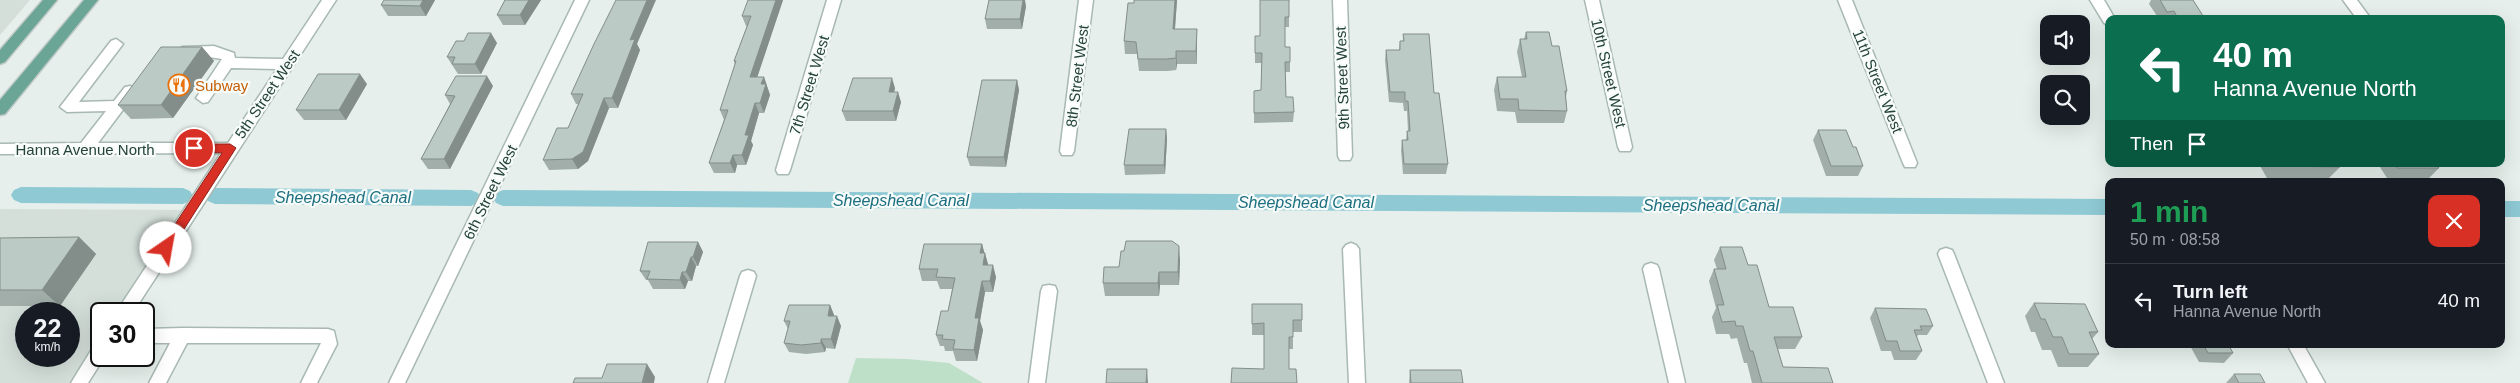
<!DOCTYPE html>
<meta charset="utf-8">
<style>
body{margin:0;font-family:Helvetica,sans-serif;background:#20242c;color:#f1f3f6;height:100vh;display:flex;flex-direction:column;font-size:19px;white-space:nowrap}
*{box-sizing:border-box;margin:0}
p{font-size:16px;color:#9ea1a6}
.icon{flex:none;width:28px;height:28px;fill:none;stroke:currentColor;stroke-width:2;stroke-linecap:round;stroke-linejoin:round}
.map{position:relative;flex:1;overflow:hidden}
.drawer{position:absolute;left:2105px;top:178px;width:400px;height:170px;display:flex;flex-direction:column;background:#171b24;border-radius:10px;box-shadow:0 5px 20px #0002}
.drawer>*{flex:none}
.hud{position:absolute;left:2105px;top:15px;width:400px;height:152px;border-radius:10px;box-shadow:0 5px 20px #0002;background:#0b6e4f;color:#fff;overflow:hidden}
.fabs{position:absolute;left:2040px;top:15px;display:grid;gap:10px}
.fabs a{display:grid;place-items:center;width:50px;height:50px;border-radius:10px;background:#171b24;box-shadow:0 5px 20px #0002;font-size:25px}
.speed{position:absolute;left:15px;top:302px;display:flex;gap:10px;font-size:25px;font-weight:700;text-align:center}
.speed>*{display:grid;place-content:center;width:65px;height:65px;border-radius:50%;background:#171b24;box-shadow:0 5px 20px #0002;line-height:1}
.speed small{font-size:12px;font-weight:400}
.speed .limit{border:2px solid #111;border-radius:8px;background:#fff;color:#111}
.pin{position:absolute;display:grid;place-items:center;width:42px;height:42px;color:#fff;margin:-21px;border:2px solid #fff;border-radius:50%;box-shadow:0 1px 5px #0007}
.me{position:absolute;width:55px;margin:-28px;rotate:33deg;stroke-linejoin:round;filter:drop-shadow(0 0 4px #0008)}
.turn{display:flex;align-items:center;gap:18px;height:105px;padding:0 25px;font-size:22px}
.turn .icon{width:65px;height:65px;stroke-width:2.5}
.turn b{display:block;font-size:35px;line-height:42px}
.then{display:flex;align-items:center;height:48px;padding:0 25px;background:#0003;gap:10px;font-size:19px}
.round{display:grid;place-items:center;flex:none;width:52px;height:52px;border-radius:10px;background:#20242c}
.head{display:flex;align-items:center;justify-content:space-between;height:85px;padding:0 25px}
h1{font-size:30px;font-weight:800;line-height:38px;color:#1e9e55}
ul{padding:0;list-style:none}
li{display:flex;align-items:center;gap:15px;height:75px;padding:0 25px;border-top:1px solid #363941}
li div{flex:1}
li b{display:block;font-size:19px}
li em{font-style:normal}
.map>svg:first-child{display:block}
.built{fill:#d4dfda;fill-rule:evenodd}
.green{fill:#bfe0c8}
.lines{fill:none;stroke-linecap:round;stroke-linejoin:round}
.canal{fill:#8ec9d4;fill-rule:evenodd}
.minor-casing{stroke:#a8b8b2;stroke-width:3}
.major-casing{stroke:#c2cac8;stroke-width:3}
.minor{fill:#fff;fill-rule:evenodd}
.major{fill:#6aa596;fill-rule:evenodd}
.wall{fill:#a1aea9}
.shaded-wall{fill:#838d89}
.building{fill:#bbcac4;stroke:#838d89}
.route{fill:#d93025;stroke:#8d1f18}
.labels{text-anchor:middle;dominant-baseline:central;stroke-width:4.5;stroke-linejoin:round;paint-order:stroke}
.street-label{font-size:15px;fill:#24423a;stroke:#f7fbf9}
.food-label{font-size:15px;fill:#c56008;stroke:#f7fbf9;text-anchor:start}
.water-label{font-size:16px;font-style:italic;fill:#1c6f80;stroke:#f7fbf9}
</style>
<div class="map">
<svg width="2520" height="383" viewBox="0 0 2520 383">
<rect width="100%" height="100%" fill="#e6efeb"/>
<path class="built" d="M0,0H30L0,35Z
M0,209L199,210L124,314H101V346L76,383H0ZM26,314H69V356H26Z"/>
<path class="green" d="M856,358L908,359L949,363L983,383H848Z"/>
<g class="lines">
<path class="canal" d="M21,187L183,188L190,191L193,196L190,201L183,204L21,203L14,200L11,195L14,190Z
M215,188L471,190L478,193L481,198L478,203L471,206L215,204L208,201L205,196L208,191Z
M503,190L2109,199V215L503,206L496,203L493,198L496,193Z
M2501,201H2520V217H2501Z"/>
<g class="minor-casing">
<path id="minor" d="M322,0H336L132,314H115L221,153L0,154V144L81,143L106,111L67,112L60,107L111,41L116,39L123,44L79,102L114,101L125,87L130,86L137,91L98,143H228L277,69L231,68L208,102L203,103L196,98L222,59L182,53L180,50L182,47L214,46L234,53L235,58L283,59Z
M575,0H589L405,383H389Z
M827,0H841L790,170L788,174H778L776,170Z
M1079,0H1093L1074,151L1072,155H1062L1060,151Z
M1333,0H1347L1352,156L1350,160H1340L1338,156Z
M1585,0H1599L1632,147L1630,151H1620L1618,147Z
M1838,0H1852L1917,163L1915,167H1905L1903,163Z
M2090,0H2104L2115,19H2109V25L2104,23Z
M2343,0H2357L2371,19H2357Z
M1351,243L1356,245L1359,249L1365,383H1349L1343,249L1346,245Z
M1946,248L1952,250L1954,254L2004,383H1988L1938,254L1940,250Z
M1651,263L1657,265L1659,269L1685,383H1669L1643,269L1645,265Z
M748,270L754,272L756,276L724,383H708L740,276L742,272Z
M1049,285L1055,286L1057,291L1045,383H1029L1041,291L1043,286Z
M183,328L328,329L334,331L337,344L317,383H301L321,343H187L166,383H149L170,343H144V329Z
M101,342V356H105L88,383H71L95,344Z
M2287,344H2303L2325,383H2308Z"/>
</g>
<g class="major-casing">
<path id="major" d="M43,0H57L5,62L0,64V50Z
M84,0H98L5,114L0,115V100Z"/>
</g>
<use href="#minor" class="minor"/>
<use href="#major" class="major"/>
</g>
<path class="wall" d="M435,0L426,16H388L381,5Z
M505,0H541L525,25H503L497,15Z
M783,0L757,77H764L770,95L764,113H759L751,141L753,145L746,165H737L735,173H714L709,163L724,120L720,110L735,65L734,61L747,26H746L742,16Z
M1177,0L1175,29H1197V64H1177L1176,70L1168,71H1139L1137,54H1125L1124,41Z
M1289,0V27H1285V47H1290V72H1285L1286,97L1294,112L1293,122L1254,123V91L1261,90L1262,63H1255V36H1260Z
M2151,0H2193L2205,19H2159L2149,4Z
M1026,6L1022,29H987L985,19Z
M1526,32L1552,46L1567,91L1566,97L1567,111L1564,123H1517L1515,112L1497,111L1494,90L1497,77H1522L1517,52L1520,39H1524Z
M1403,34L1434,93L1448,164L1446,174H1403L1401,150L1402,140H1406L1407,131H1408L1407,111H1404L1403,103L1389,102L1385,60L1386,50H1399L1400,41H1403Z
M464,41L497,43L481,74H458L447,57Z
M637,44L640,50L618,108H609L588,161L578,169L549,170L543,160L568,128L578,104H576L571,94Z
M202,47L214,61L173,118L131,119L118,105Z
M1017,80L1019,90L1006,167L970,166L967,157Z
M367,84L346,120H304L296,110Z
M493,86L450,169H428L421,159L450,104L445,95Z
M895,88L894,92L901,102L896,121H846L842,111Z
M1166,129L1167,139L1165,174L1125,175L1124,165Z
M1818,130L1853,147L1863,166L1858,176H1826L1813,140Z
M2259,164H2338L2340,167L2327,180H2268Z
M2378,164H2436L2439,168L2429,178H2387Z
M79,237L96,254L60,306H0V238Z
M698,242L703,252L698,266H696L692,281H688L685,289H653L648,280H646L640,271Z
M982,244L988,265L996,277L993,292H985L980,321L983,330L977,361H956L953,351H945L944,346H940L936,335L948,311L952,289H940L937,281H922L919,269Z
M1720,247L1748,265L1769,307L1802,337L1795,349H1778L1783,367L1833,383H1752L1747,363H1744L1737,338L1731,339L1729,334H1716L1712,317L1716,308L1709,281L1714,269H1717L1714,260Z
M1180,260L1179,285H1160L1159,296H1105L1103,283L1119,267Z
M2034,303L2098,332L2092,339L2099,354L2088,367H2058L2051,350H2042L2035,332H2031L2025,316Z
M1252,304L1302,320V332H1293V349H1289L1264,369V335H1252Z
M830,305L834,315V316L841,326L835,349L826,348L825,352L806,354L789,352L784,343L788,329L784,321Z
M1875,308L1933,326L1927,335H1918L1917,337L1922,351L1916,360H1894L1891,351H1881L1870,318Z
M2189,344H2228L2233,353L2224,363L2199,362Z
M2366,344H2391L2390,345H2366Z
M1410,370L1463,383H1409Z
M2234,374L2265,383H2226Z"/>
<path class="shaded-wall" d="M423,0H435L426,16L420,6Z
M529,0H541L525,25L520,15Z
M647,0H656L637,44L640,50L618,108L612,98L630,40Z
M776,0H783L754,87L750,77Z
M1023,0H1025L1026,6L1022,29L1020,19Z
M1175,0H1177L1174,41L1173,29Z
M1197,29V64L1196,51Z
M491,33L497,43L481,74L475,64Z
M202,47L214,61L173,118L161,105Z
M1176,51L1177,64L1176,70Z
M360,74L367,84L346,120L339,110Z
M487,76L493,86L450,169L444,159Z
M764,77L770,95L764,113L760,103L761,84Z
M892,78L895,88L892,102L889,92Z
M1017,80L1019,90L1006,167L1004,157Z
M898,92L901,102L896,121L893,111Z
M604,98L609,108L588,161L578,169L572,159Z
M755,103L759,113L751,141L753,145L746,165L742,155L745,135Z
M1166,129L1167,139L1165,174L1164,165Z
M733,155L737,165L735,173L730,163Z
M79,237L96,254L60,306L42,290Z
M698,242L703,252L698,266L693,257Z
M982,244L985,256V253L988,264L986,276L980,253Z
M1179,246L1180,260L1179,285L1178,272Z
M691,257L696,266L692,281L686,272Z
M993,265L996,277L993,292L990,281Z
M682,272L688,281L685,289L680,280Z
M1159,272L1160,285L1159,296L1158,283Z
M982,281L985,292L980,321L983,330L977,361L974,350L975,318Z
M830,305L834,315L832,326L828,316Z
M837,316L841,326L835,349L831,339Z
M821,339L826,348L825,352L821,343Z
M647,364L655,377L654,383H642Z
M1147,369L1148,383H1146Z"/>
<path class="building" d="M384,0H423L420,6L381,5Z
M505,0H529L520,15H497Z
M616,0H647L630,40L635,39L612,98H604L583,152L572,159L543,160L557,128H568L583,94H571L594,44Z
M748,0H776L750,77H764L761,84H766L760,103H755L745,135H749L742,155H733L730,163H709L728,110H720L736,61H734L751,16H742Z
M989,0H1023L1020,19H985Z
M1134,0H1175L1173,29H1197L1196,51H1176V58L1167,59H1138L1136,42L1124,41L1128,3H1134Z
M1260,0H1289V17H1285V47H1290V62H1285L1286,97H1293L1294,112L1254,113V91L1261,90L1262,53H1255V36H1260Z
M2160,0H2193L2205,19H2178L2174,11L2167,12Z
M1526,32H1549L1552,46H1559L1567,91H1565L1567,111L1519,110L1518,99H1500L1497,77H1526L1520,39H1527Z
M468,33H491L475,64H452L455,57H447L456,41H464Z
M1403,34H1429L1434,93H1439L1448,164H1404L1402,140H1408L1407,131H1410L1408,101H1405V92H1390L1386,50H1400V41H1404Z
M161,47H202L161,105H118Z
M318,74H360L339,110H296Z
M456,76H487L444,159H421L455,96L445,95Z
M853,78H892L889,92H898L893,111H842Z
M982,80H1017L1004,157H967Z
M1129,129H1166L1164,165H1124Z
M1818,130H1846L1853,147H1856L1863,166H1831Z
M2279,164H2338L2340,167L2280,166Z
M2394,164H2436L2439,168H2397Z
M79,237L42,290H0V238Z
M1126,241H1172L1179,246L1178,272H1159L1158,283H1103L1104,267H1119L1121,251H1124Z
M648,242H698L693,257H691L686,272H682L680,280L647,279L650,271H640Z
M924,244H982L980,253H985L983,265H993L990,281H982L975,318H979L974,350L953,349L955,340L942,339L943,335H936L941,311H948L955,278L936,277L938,269H919Z
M1720,247H1742L1748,265H1757L1769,307H1793L1802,337H1774L1783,367L1828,368L1833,383H1762L1753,351H1750L1743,326H1736L1735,321L1722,322L1717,305H1724L1714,269H1726Z
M2034,303L2085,304L2098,332H2089L2099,354H2069L2062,337H2053L2045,319H2041Z
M1252,304H1302V320H1293V337H1289V369H1296L1297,383H1231L1232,368L1264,369V323L1252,324Z
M789,305H830L828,316H837L831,339H821V343L801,345L784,343L790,321H784Z
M1875,308L1926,309L1933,326H1920L1922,330H1914L1922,351H1900L1897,341H1886Z
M2203,344H2228L2233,353H2208Z
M607,364H647L642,383H573L575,378H602Z
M1107,369H1147L1146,383H1106Z
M1410,370H1461L1463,383H1411Z
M2234,374H2260L2265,383H2239Z"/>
<path class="route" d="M194,144H230L236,148L170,251H162V244L222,153L190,151L189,148Z"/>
<defs>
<g id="restaurant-ring" transform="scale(1.125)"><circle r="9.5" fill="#f7fbf9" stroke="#e8710a" stroke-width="1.5"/><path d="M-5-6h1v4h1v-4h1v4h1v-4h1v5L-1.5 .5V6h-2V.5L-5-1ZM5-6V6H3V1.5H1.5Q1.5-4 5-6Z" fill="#e8710a"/></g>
</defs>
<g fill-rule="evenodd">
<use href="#restaurant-ring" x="179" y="85"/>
</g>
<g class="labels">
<g class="street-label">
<text transform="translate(1609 73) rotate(77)">10th Street West</text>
<text transform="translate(1077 76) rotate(-83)">8th Street West</text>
<text transform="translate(1342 78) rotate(-92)">9th Street West</text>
<text transform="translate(1878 81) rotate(68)">11th Street West</text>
<text transform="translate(809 85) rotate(-73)">7th Street West</text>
<text transform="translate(267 94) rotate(-56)">5th Street West</text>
<text x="85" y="149">Hanna Avenue North</text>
<text transform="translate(490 192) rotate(-64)">6th Street West</text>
</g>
<g class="food-label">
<text x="195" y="85">Subway</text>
</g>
<g class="water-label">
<text x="343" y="197">Sheepshead Canal</text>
<text x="901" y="200">Sheepshead Canal</text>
<text x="1306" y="202">Sheepshead Canal</text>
<text x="1711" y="205">Sheepshead Canal</text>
</g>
</g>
</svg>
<div class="fabs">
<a><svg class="icon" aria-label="sound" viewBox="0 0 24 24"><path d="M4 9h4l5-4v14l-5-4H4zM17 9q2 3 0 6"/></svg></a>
<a><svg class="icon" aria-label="search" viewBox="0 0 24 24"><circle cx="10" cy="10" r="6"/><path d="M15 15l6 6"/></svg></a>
</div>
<div class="speed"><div>22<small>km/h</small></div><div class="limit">30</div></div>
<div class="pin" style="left:194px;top:148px;background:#d93025"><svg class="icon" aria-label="arrive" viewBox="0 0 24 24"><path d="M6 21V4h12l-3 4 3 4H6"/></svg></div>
<svg class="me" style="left:166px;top:248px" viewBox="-20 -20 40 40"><circle r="19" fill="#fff"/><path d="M0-13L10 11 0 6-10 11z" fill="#d93025"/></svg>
<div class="hud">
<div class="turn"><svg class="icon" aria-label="left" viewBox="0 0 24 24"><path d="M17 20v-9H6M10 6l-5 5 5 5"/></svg><div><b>40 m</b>Hanna Avenue North</div></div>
<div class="then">Then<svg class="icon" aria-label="arrive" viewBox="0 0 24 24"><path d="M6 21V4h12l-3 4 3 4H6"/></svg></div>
</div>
<section class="drawer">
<div class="head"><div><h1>1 min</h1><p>50 m · 08:58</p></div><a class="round" style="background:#d93025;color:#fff"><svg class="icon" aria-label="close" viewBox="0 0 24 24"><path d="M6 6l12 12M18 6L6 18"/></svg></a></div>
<ul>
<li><svg class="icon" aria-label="left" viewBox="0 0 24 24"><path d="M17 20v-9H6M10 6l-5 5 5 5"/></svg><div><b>Turn left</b><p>Hanna Avenue North</p></div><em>40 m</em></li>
</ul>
</section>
</div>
